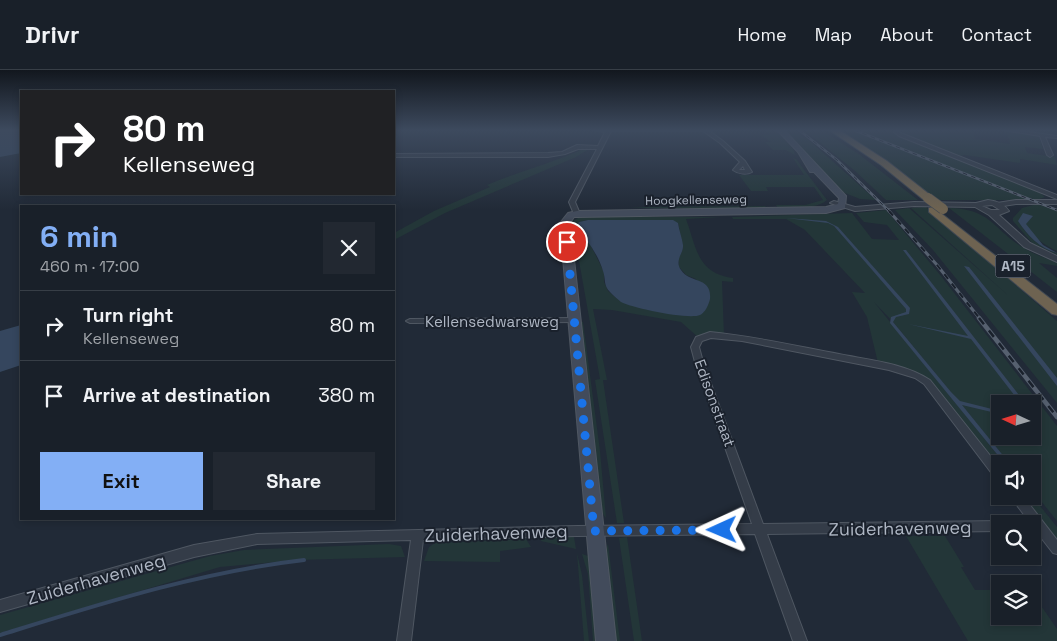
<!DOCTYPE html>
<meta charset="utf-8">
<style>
body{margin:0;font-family:"Space Grotesk",sans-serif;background:#222831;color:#f1f3f6;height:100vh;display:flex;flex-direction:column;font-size:19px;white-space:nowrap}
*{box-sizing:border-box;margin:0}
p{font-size:16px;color:#9fa3a8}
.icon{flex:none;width:28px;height:28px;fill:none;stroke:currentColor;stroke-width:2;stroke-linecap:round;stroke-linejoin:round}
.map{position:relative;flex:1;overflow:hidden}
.drawer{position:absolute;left:20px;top:135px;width:375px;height:315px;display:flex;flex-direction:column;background:#192029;border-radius:0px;box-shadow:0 2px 8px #0003,0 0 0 1px #373e46}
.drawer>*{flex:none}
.guide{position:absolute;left:20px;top:20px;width:375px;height:105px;border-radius:0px;box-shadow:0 2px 8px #0003,0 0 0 1px #373e46;background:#202124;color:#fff;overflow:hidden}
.needle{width:32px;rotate:274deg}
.fabs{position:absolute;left:991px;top:325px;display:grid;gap:10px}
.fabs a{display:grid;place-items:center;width:50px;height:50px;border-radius:0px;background:#192029;box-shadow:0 2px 8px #0003,0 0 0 1px #373e46;font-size:25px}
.pin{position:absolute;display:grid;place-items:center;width:42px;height:42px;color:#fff;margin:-21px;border:2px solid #fff;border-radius:50%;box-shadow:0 1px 5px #0007}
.me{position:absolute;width:55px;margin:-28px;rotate:269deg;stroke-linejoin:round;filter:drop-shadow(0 0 4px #0008)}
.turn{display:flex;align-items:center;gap:18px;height:105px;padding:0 20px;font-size:22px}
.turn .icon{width:65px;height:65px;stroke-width:2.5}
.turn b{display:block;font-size:35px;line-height:42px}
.round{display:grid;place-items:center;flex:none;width:52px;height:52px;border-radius:0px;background:#222831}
.summary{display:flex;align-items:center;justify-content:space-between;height:85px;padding:0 20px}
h1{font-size:30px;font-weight:700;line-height:38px;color:#83aff5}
.button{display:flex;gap:10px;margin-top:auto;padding:10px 20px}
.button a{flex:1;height:58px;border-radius:0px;background:#83aff5;color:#111;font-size:20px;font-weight:700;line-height:58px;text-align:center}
.button a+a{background:#222831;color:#f1f3f6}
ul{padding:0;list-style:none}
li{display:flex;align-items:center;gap:15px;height:70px;padding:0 20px;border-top:1px solid #373e46}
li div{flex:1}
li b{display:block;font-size:19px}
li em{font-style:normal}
header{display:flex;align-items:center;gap:30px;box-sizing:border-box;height:70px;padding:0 25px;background:#192029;border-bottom:1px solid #373e46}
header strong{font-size:24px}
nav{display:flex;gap:28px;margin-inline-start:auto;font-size:18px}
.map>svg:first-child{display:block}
.green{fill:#233638;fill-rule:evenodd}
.water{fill:#35465e}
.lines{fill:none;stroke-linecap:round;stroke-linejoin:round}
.stream{stroke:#35465e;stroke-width:4}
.minor-casing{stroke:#4f5762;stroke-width:2}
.tertiary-casing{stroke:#4f5762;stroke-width:2}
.secondary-casing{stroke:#4f5762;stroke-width:2}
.motorway-casing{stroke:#3f4752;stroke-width:2}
.minor{fill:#343c48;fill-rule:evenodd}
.tertiary{fill:#343c48;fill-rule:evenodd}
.secondary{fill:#424b5b;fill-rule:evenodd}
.motorway{fill:#6e6351;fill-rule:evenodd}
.rail-far2-casing{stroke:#56606f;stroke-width:2.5}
.rail-far1-casing{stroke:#56606f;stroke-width:3}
.rail-casing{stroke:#56606f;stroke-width:4.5}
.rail-far2{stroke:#1a212c;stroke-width:1;stroke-dasharray:4.5;stroke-linecap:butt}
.rail-far1{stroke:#1a212c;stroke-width:2;stroke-dasharray:6;stroke-linecap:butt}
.rail{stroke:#1a212c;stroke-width:2.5;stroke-dasharray:8;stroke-linecap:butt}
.motorway-bridge-casing{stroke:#3f4752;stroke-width:11;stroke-linecap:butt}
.motorway-bridge{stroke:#6e6351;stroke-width:10}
.route{stroke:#1a73e8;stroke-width:9;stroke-dasharray:0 16.2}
.labels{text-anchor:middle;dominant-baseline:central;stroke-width:4;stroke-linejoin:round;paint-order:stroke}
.far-street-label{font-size:12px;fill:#afb7c4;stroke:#1a212c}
.shield{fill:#1a212c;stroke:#828a96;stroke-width:1}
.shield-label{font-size:14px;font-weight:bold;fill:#afb7c4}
.street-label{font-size:15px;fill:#afb7c4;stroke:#1a212c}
.near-street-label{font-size:18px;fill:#afb7c4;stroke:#1a212c}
</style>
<header>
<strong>Drivr</strong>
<nav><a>Home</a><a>Map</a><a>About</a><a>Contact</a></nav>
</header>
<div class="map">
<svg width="1057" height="571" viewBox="0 0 1057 571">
<rect width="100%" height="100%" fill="#212a37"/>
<path class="green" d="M763,60H775L793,79L795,85L786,80H773L765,72H771L761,65L769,64Z
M785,60H795L811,72L876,130L860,129L840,121Z
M804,60H822L860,85L918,130H886L854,100Z
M838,60H853L1028,130H937Z
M856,60H895L894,62L898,65L1038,121L1045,127L1036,130L1012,122Z
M909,60H970L974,62L975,69L1010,74L1007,61L1039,67L1043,79L1025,77L1027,83L1055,87L1057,95L1020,89V93L965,85L958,86L902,63V61Z
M581,78L589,79L576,87L445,143L394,170V163L434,141L490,117L487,115C518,102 548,94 579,81Z
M793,88L796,89L827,130C815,140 793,138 778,138L776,135H805L823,130L814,117H766L768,121H751L739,105H804Z
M1037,134L1057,141V181C1044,175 1033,167 1025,154L1033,146L1018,151C1027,165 1040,179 1057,183V185L1032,173L1013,151V148L1022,138Z
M765,136L767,138H630L647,137Z
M926,137L1057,251V333L933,180L895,140L909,138L1010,227L911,138Z
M949,138C991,139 992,158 1022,177C1033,184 1045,188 1057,192V196L1039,193L1057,208V222Z
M886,140L941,206L1057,356V451L1033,421L1032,394H1010L893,252L874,232L1005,394H1000V400L927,309L878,293L867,247L852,222L865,223L805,160L786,149H733L732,147L852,143L872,169L899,170L887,155L864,152L856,143ZM1000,334H1032V366H1000Z
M593,147H721L686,149C697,179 697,203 733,208V212L722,211L724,266L699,268L681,252L612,240L593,239L607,310H603L624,453H617L595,310L600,309L573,157V151L578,148ZM588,150L678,153L683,178L678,189L679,197L686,205L696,209L700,245L677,244L620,231L608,221L604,212V202L579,152Z
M578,252H583L600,381L606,448L600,440Z
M1021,426H1032L1057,457V471Z
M906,466H945L964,497H961L975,520H1000V546H1032L1033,524L1057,559V571H968Z
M542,467H574L576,479L541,471Z
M627,467L642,571H634L619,468Z
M526,469L531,477L500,481V492L424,491L429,477L435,473Z
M389,474L401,476L405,487L297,490L220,497L0,563V545L210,486L244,480Z
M608,474L620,571H614L604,486Z
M577,483L582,505L589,571H584Z
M582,484L588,486L598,571H593L588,504Z"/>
<path class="water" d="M0,60H21V83L0,87Z
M1023,143L1033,146L1026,154L1043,175L1057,183C1040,179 1027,165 1018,151Z
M786,148L826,151L838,157L910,238L909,244L896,247L893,252L951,322L960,331L1000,341V344L962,335L1010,394H1005L890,253L891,247L906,242V239L834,156L828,153Z
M588,150H673L678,153C679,160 682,168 683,175C684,183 674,190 681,200C690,214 712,206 710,229C709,234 705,243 700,245C689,250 632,238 621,232C617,229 613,225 610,222C603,215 606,209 603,201C598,184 587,170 576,156L579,152Z
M903,180H906L1026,334H1021L971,269L908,254L968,266Z
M964,196L969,197L1057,308V316Z
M21,255V295L0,302V261Z"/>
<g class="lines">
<path class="stream" d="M0,565C100,534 199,502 304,490"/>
<g class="minor-casing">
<path id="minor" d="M594,60H708L723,71L745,91L752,102C747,105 738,104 733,100L740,92L720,73L703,61H611L575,132L580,144L577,146L574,144L569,132L597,79H578L565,84L548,87H394V84L548,83L562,82L577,75L598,76L605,62ZM743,96L745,100H739Z
M896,60H901L899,62L903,64L1057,125V129L899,66L894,62Z
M1003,60H1015L1057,66V68L1045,67L1053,85L1050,87L1047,85L1040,66Z
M1016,130H1057V134H1016L997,137L994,135L997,133Z
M575,248H578L579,250L578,252L410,253L406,251L410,249Z
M710,262C753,266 796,276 839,284C869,290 904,293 930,310L1000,398V410L996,409L924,314L915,308L889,300L742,271L711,268L702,271L699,277L703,292L763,454L1000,451L1005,454H1000V461L767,464L807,571H793L755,464L577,466L423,470L411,571H397L411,470L257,474L194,487L0,542V530L194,475L257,464L577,456L752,454L695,292L691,277L696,267Z
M1010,426H1023L1057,470V484L1053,483L1032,456V454H1031Z"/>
</g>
<g class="tertiary-casing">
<path id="tertiary" d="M988,130C997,131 1004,134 1009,141L999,145L1030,173L1057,186V192L1024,177L989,145L975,137L914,136L855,141L830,133L834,131L855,137L914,132L976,133ZM992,135L1000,140H991L982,136Z"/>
</g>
<g class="secondary-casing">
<path id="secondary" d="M777,60H784L846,126L845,138L826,143L577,147H574L570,153L616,571H596L560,153L568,143L577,141L826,137L838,134L839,128L814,102H810L798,82Z"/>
</g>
<g class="motorway-casing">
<path id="motorway" d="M829,60H839L887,91L934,128L932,130H924L881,95Z
M933,137L1057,234V245L1052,244L929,142V138Z"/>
</g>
<use href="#minor" class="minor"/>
<use href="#tertiary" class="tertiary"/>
<use href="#secondary" class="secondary"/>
<use href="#motorway" class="motorway"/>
<g class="rail-far2-casing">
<path id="rail-far2" d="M799,60L837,90L890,142
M854,60L1057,140"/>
</g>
<g class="rail-far1-casing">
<path id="rail-far1" d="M889,141L937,195L980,249"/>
</g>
<g class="rail-casing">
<path id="rail" d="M979,248L1057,347"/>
</g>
<use href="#rail-far2" class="rail-far2"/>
<use href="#rail-far1" class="rail-far1"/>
<use href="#rail" class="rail"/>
<g class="motorway-bridge-casing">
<path id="motorway-bridge" d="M928,128L943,139"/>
</g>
<use href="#motorway-bridge" class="motorway-bridge"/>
</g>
<linearGradient id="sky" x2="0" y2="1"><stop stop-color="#12171e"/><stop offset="0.43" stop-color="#3d4a5e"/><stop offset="1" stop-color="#3d4a5e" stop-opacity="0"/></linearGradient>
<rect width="1057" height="140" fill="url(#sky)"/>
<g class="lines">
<path class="route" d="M567,172L594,461L722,460"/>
</g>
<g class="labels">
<g class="far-street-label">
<text transform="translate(696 130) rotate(-1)">Hoogkellenseweg</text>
</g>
<rect class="shield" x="995.5" y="184.5" width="35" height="23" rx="4"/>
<g class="shield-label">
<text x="1013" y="196">A15</text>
</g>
<g class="street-label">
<text x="492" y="251">Kellensedwarsweg</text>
<text transform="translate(715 333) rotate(70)">Edisonstraat</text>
</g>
<g class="near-street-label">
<text transform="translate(900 458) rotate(-1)">Zuiderhavenweg</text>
<text transform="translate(496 463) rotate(-2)">Zuiderhavenweg</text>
<text transform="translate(96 509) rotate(-16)">Zuiderhavenweg</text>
</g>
</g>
</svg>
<div class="fabs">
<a><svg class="needle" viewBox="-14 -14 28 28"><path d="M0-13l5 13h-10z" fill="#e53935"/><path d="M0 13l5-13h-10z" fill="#9fa3a8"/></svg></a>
<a><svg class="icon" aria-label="sound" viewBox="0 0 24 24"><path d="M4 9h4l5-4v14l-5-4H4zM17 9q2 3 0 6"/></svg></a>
<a><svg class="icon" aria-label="search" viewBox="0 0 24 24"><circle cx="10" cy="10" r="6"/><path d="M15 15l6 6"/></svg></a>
<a><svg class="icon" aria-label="layers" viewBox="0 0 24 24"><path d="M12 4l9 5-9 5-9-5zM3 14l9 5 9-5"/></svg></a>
</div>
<div class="pin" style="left:567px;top:172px;background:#d93025"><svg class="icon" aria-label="arrive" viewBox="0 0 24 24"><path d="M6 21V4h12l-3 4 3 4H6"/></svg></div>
<svg class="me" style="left:722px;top:460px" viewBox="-20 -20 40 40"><path d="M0-17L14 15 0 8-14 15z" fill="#1a73e8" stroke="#fff" stroke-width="4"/></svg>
<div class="guide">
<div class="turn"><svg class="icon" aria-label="right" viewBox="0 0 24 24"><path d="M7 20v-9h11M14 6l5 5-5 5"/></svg><div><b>80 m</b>Kellenseweg</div></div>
</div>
<section class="drawer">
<div class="summary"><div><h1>6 min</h1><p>460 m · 17:00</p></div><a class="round"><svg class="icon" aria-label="close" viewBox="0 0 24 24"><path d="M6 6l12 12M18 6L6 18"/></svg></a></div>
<ul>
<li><svg class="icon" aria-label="right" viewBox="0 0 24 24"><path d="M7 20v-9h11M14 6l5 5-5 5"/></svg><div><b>Turn right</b><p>Kellenseweg</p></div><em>80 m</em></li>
<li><svg class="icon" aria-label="arrive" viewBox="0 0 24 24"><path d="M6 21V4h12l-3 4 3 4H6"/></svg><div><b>Arrive at destination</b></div><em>380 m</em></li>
</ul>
<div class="button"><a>Exit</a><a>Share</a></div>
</section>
</div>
